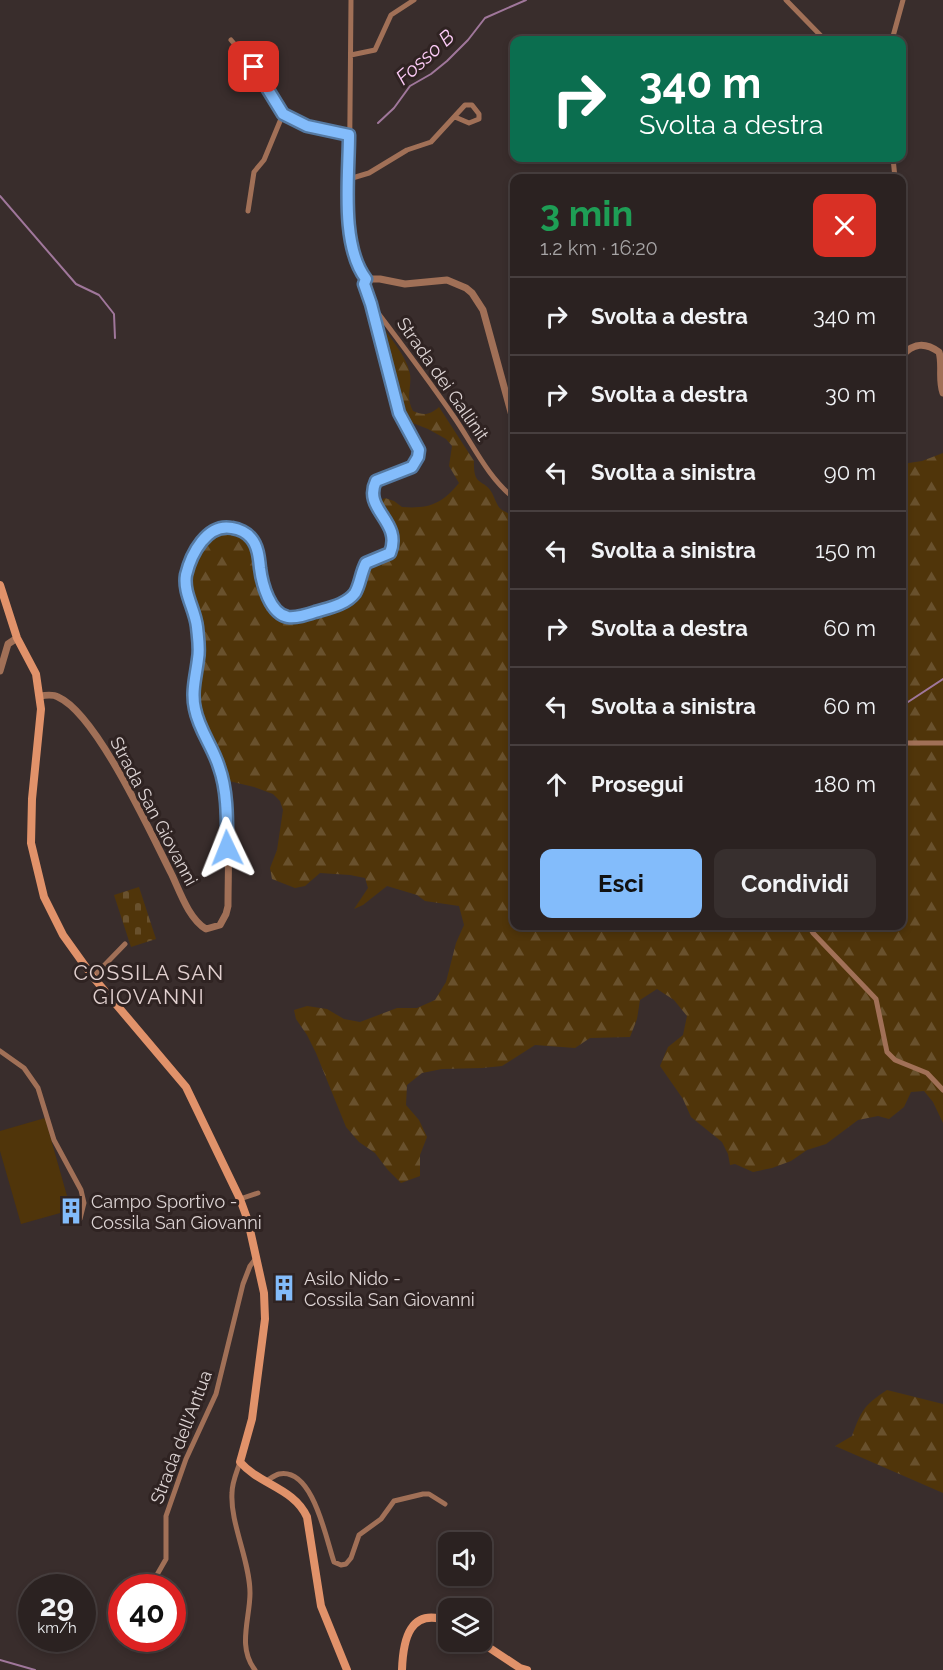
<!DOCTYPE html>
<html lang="it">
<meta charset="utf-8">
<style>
body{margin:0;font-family:Raleway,sans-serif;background:#372f2e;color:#f1f3f6;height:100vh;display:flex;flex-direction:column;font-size:22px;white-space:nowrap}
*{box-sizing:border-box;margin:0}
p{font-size:20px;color:#a6a4a5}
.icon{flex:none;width:33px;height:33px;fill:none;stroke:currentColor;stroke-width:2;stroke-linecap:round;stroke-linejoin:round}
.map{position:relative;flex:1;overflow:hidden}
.sheet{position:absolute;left:510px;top:174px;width:396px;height:756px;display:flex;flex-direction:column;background:#2b2221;border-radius:12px;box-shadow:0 3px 9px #0003,0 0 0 2px #473f3f}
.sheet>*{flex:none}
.top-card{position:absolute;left:510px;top:36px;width:396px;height:126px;border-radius:12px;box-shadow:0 3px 9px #0003,0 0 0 2px #473f3f;background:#0b6e4f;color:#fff;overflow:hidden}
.tools{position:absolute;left:438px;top:1532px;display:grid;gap:12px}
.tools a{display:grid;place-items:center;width:54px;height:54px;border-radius:12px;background:#2b2221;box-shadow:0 3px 9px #0003,0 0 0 2px #473f3f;font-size:30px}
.speed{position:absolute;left:18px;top:1574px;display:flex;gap:12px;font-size:30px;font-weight:700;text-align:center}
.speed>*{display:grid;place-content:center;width:78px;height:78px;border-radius:50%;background:#2b2221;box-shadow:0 3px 9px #0003,0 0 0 2px #473f3f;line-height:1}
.speed small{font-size:15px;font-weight:400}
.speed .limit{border:9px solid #d22;background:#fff;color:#111}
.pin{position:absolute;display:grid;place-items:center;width:51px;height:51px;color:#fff;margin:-26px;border-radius:12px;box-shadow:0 3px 9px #0006}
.me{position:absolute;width:66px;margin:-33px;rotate:358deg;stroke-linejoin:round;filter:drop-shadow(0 0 4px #0008)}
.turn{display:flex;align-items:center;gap:21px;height:126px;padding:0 30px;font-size:27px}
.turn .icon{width:78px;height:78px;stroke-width:2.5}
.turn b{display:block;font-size:42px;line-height:51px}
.round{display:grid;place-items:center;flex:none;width:63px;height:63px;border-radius:12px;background:#372f2e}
.summary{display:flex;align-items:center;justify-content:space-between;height:102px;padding:0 30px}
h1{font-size:36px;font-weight:700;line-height:45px;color:#1e9e55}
.action{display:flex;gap:12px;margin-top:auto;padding:12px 30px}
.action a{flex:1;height:69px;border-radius:12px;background:#83bcfb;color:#111;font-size:24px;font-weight:700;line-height:69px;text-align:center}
.action a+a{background:#372f2e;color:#f1f3f6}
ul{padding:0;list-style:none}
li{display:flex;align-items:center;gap:18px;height:78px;padding:0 30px;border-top:2px solid #473f3f}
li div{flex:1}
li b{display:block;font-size:22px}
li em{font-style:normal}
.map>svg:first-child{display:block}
.forest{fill:url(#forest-firs)}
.cemetery{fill:url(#cemetery-stones)}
.garden{fill:#50350a}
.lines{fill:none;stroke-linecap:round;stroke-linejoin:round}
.stream{stroke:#a0779b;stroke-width:2}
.minor{stroke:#a17057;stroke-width:5}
.tertiary{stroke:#a17057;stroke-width:7}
.secondary{stroke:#e1926a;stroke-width:8}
.route-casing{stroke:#557aa3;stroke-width:15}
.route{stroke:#83bcfb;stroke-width:10}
.labels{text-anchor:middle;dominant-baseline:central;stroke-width:6;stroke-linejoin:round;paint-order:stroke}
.street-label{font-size:18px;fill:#ddd4d4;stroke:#2f2322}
.poi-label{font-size:18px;fill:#ddd4d4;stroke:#2f2322;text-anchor:start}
.water-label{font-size:20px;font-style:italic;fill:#feccf8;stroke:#2f2322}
.quarter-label{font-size:21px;letter-spacing:1.5px;fill:#e1d0cf;stroke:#2f2322}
</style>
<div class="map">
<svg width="943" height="1670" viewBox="0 0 943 1670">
<defs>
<pattern id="forest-firs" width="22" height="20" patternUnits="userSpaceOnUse" patternTransform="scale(1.5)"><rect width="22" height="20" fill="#50350a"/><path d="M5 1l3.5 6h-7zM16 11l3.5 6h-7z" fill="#69512d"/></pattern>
<pattern id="cemetery-stones" width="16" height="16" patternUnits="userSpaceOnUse" patternTransform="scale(1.5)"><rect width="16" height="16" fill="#50350a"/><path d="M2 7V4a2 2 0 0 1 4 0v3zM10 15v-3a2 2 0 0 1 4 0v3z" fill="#69512d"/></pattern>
</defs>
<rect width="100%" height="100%" fill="#392d2c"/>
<path class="forest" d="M381,324C391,340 406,355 410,374C412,388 405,396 413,411C424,416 430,415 439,407L474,461C473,488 484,478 492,493C500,510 497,508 514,516V926H902V464L922,461L943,453V1123L933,1102L924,1091L911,1092L904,1107L889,1119L878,1116L858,1120L826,1144L807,1150L791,1161L772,1168L753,1172L735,1164L730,1165L728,1154L722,1142L691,1117L683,1099L660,1066L668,1047L683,1035L687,1016L674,1000L657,989L640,1000L637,1019L630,1037L590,1038L575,1048L535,1045L502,1066L482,1068L442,1069L422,1073L407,1085L406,1105L419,1120L427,1137L420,1155V1176L401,1183L387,1169L375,1153L359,1142L346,1127L316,1053L307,1035L296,1019L294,1010L307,1006L327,1009L344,1019L360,1022L397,1008H417L435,1000L446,982L456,943L464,925L459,906L425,901L417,895L387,886L363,905L354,909L368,888L365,878L350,875L320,873L305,886L295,888L272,879L270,868L277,850L283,810L280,801L273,794L254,787L229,781L203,723L200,708L198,690L204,648L199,610L190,583L191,573L206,544L219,532C230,531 241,534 248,543C260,556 256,584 264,601C266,606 270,613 274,616C290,629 340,613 352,600C363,590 365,577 372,564C413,556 395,529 380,504V501L385,498L394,501L402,507C429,509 442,504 459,483L449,466L452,446L446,439L428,429L410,422L401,408Z
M887,1390L943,1404V1493L835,1446L852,1436C861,1411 864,1405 887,1390Z"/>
<path class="cemetery" d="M139,887L156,939L131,947L114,895Z"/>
<path class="garden" d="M45,1118L71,1210L21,1224L0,1151V1131Z"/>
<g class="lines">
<path class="stream" d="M378,123L394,108L410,86L431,74L447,61L468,40L485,18L526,0
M0,196L76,284L99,295L114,314L115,338
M908,702L943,679
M0,1660L35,1670"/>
<path class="minor" d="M351,0L349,222L356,262L366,279
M786,0L825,40
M231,40L254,67L283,114L307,126L349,135
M892,40L903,0
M351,55L375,50L391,15L414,0
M893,158L895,178
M349,179L369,173L407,150L431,142L465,105H472L479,114V119L469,123L455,117
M248,211L254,172L264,160L283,114
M372,305C400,342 428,379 454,417C472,443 488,478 514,498
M902,743H943
M809,926L813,933L876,999L887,1052L895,1060L927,1073L943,1090
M93,977L125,944
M0,1051L24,1068L38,1088L54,1140L81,1190L84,1203L80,1219
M240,1199L258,1193
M240,1462C237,1472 232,1482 232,1493C230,1523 250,1561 250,1593C250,1619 237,1647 255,1670
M266,1481C270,1479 275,1475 279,1474C313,1467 326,1539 334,1562L341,1565L346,1564L351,1558L359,1535L381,1519L394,1501L423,1494H429L445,1504
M143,1587L154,1580L166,1559V1516L186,1459L216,1394L243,1284L250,1266L257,1257"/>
<path class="tertiary" d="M902,356C913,343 925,342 939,352C943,365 938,379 943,393
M0,671L8,644L17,638
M40,696C46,695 53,694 58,697C97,714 151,834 172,875C180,892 189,919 206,929L220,925L226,914L228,906C228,868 231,815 223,779C218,753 199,734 195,708C191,686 200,666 199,645C198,633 197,620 194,609C192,602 185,595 185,588C184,575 191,561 197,550C203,538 210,529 223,528C272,522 252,592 280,614C290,621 304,616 315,612C328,608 347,605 355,593C360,585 361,572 366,563L390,553L394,543L393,536C386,516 366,502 376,481L412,467L418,457L419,450L400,413L371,304L364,284L366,279H380L405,284L447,280L466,288L472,293L483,310L514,423"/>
<path class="secondary" d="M0,585L17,638L36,674L41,709L32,799L31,843L44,897L63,935L93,977L186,1087L240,1199L248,1221L264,1293L265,1319L252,1419L240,1462C260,1485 294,1488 307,1517L321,1606L347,1670
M479,1641L520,1668L527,1670
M402,1670C403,1639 410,1607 448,1621"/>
</g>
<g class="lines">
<g class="route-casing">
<path id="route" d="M227,848C227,821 228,792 219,767C213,747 199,730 195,709C191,692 196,676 198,659C200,649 198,638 197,627C195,609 183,593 186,575C191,554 207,523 232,528C239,529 247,533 251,538C258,546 259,558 260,568C262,584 270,614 288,617C297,618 306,615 315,612C328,608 346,605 355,593C360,585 361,572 366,563L390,553C403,521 362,510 376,481L412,467L418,457L419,450L399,413L371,304L364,284L366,279C340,245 349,176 349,135L307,126L283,114L254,67"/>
</g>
<use href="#route" class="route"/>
</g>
<defs>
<g id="building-bare" transform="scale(2.07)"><path d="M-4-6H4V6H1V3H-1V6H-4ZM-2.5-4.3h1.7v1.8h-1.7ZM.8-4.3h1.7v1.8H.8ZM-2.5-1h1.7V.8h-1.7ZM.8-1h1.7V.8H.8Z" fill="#83bcfb" stroke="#2f2322" stroke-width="2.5" paint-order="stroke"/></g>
</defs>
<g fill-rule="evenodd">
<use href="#building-bare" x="71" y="1211"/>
<use href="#building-bare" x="284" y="1288"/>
</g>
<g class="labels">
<g class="street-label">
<text transform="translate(443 379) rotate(55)">Strada dei Gallinit</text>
<text transform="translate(154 811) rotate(62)">Strada San Giovanni</text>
<text transform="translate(181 1437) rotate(-69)">Strada dell'Antua</text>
</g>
<g class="poi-label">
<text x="91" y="1201">Campo Sportivo -<tspan x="91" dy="21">Cossila San Giovanni</tspan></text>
<text x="304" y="1278">Asilo Nido -<tspan x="304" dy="21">Cossila San Giovanni</tspan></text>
</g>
<g class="water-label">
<text transform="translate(425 57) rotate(-42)">Fosso B</text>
</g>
<g class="quarter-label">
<text x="149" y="972">COSSILA SAN<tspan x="149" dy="24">GIOVANNI</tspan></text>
</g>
</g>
</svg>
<div class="tools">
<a><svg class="icon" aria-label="sound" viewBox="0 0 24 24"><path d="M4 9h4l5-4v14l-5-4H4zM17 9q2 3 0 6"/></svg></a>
<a><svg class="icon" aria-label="layers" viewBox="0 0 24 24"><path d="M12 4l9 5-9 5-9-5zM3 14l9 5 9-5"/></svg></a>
</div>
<div class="speed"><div>29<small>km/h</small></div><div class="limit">40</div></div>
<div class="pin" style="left:254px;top:67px;background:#d93025"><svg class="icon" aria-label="arrive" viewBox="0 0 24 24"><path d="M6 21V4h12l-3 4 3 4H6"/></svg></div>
<svg class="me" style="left:227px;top:848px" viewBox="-20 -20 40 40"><path d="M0-17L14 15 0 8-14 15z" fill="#83bcfb" stroke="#fff" stroke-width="4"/></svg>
<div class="top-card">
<div class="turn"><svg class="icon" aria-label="right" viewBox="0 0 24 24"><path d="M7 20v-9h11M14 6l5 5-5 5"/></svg><div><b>340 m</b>Svolta a destra</div></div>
</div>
<section class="sheet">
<div class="summary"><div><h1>3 min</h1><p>1.2 km · 16:20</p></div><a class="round" style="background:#d93025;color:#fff"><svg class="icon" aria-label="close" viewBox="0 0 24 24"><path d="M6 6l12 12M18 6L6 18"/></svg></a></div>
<ul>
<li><svg class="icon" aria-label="right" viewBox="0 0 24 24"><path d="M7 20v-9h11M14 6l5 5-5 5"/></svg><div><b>Svolta a destra</b></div><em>340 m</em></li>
<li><svg class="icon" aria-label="right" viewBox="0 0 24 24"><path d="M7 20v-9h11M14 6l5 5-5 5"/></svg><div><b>Svolta a destra</b></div><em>30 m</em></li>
<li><svg class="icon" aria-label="left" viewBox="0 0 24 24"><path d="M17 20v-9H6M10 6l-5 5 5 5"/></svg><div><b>Svolta a sinistra</b></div><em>90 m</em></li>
<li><svg class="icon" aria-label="left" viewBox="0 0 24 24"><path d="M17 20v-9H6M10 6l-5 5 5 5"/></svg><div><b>Svolta a sinistra</b></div><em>150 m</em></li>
<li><svg class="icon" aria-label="right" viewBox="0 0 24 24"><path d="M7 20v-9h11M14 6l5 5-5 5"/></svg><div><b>Svolta a destra</b></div><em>60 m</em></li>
<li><svg class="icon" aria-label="left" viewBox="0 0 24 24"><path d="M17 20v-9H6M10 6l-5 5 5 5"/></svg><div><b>Svolta a sinistra</b></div><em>60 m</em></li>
<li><svg class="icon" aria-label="ahead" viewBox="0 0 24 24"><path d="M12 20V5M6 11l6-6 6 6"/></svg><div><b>Prosegui</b></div><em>180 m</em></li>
</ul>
<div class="action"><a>Esci</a><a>Condividi</a></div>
</section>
</div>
